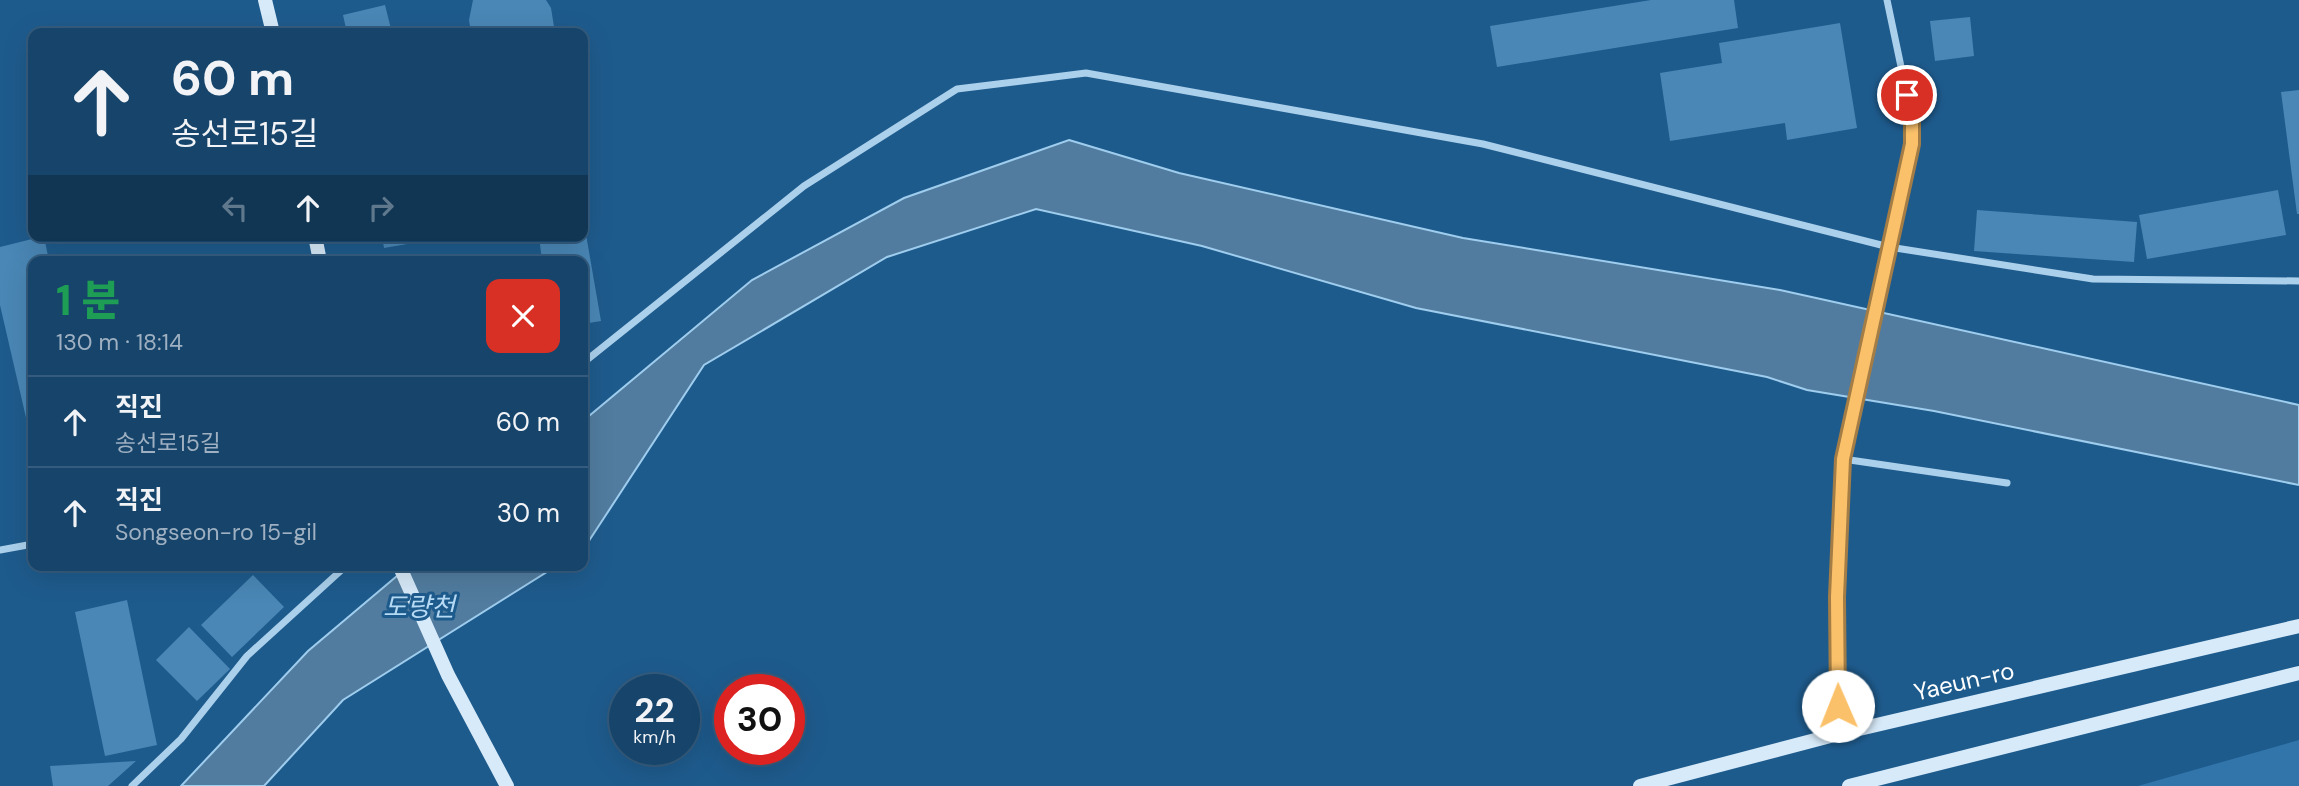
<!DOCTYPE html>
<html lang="ko">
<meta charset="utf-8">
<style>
body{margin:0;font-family:"DM Sans","Noto Sans KR",sans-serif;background:#234e72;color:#f1f3f6;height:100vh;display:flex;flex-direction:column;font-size:26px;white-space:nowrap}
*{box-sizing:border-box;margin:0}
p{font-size:23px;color:#9eb0c1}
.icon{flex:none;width:38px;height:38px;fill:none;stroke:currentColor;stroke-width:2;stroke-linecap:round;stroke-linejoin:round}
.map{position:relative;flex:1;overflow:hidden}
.drawer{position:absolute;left:28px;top:256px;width:560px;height:315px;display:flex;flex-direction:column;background:#16446a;border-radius:14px;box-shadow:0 7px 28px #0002,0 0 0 2px #355c7e}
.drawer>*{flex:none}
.guide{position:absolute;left:28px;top:28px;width:560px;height:214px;border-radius:14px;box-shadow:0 7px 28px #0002,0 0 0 2px #355c7e;background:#16446a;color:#f1f3f6;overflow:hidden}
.speed{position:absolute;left:609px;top:674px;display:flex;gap:14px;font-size:35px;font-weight:700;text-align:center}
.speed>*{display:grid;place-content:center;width:91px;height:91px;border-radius:50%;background:#16446a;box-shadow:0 7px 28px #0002,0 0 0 2px #355c7e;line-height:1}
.speed small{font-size:18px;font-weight:400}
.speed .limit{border:10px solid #d22;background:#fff;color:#111}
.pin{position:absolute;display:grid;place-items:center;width:60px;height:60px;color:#fff;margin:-30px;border:4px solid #fff;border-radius:50%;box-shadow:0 2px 7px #0007}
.me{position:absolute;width:77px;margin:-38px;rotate:359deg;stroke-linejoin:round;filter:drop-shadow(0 0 5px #0008)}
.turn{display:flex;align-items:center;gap:24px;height:147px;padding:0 28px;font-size:32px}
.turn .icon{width:91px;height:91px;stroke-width:2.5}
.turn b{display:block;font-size:49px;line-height:60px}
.lanes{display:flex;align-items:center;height:66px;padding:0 28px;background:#0003;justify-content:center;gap:35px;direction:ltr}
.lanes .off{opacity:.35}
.round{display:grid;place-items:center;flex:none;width:74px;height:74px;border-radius:14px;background:#234e72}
.overview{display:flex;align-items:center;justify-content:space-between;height:119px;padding:0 28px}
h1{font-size:42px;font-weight:800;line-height:52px;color:#1e9e55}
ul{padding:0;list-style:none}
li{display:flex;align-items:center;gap:21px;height:91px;padding:0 28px;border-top:2px solid #355c7e}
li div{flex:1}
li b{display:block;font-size:26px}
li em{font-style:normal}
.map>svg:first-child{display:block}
.green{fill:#3175aa}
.water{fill:#517c9f;stroke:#9fcdee;stroke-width:2}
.building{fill:#4a87b6}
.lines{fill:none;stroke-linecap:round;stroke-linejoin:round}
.street{stroke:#abd0ec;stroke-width:7}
.secondary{stroke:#d7eaf9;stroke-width:14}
.route-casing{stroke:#a37d45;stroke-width:18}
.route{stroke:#fbc16a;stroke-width:12}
.labels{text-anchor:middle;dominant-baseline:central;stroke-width:6;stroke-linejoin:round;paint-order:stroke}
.street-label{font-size:24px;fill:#fff;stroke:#1e5b8d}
.water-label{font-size:26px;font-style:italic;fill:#b7daf4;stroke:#1e5b8d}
</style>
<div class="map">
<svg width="2299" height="786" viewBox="0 0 2299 786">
<rect width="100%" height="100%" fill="#1e5b8d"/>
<path class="green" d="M2299,740V786H2138Z"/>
<path class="water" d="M1069,140L1179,173L1463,238L1780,290L2299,405V485L1934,411L1807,390L1767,377L1416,308L1202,246L1036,209L887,257L704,365L583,550V421L752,280L904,198Z
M410,565H558L343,700L264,786H181L308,651Z"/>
<path class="building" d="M473,0H546L551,8L555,33H471L469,20Z
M1651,0H1734L1738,28L1497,67L1490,26Z
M385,5L392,33H347L343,15Z
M1970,17L1974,56L1935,61L1930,21Z
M1840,23L1857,128L1787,140L1785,123L1670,141L1660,73L1722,63L1719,43Z
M2299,90V214H2297L2281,92Z
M2278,190L2286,235L2147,259L2139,215Z
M1977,210L2137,222L2134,262L1974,251Z
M583,217L601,321L583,324V261H542L539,236H583Z
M44,236L49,261H33V434L30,435L0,305V247Z
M382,236H418L419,242L384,248Z
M253,575L284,607L232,657L201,625Z
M127,600L157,745L105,756L75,612Z
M189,627L230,669L197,701L156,660Z
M136,761L108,786H53L50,766Z"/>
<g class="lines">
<path class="street" d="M583,363L804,186L957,89L1086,73L1483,144L1889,247L2093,279L2299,281
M1843,459L2007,483
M0,550L33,544
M1838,734L1837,597L1843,459L1912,144V119L1887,0
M132,786L181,739L247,656L347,565"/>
<path class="secondary" d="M265,0L273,33
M315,236L320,261
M399,565L448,675L507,786
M1640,786L1838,734L2299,626
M1849,786L2299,673"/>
</g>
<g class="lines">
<g class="route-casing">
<path id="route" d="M1838,706L1837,597L1843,459L1912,144V119L1907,95"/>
</g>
<use href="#route" class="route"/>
</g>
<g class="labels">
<g class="street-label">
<text transform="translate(1964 681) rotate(-13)">Yaeun-ro</text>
</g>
<g class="water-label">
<text x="419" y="607">도량천</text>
</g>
</g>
</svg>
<div class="speed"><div>22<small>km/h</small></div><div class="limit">30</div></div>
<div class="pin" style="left:1907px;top:95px;background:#d93025"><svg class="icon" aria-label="arrive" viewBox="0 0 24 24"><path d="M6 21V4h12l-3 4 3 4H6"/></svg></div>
<svg class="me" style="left:1838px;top:706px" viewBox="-20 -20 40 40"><circle r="19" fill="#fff"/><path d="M0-13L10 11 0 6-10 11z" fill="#fbc16a"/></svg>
<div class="guide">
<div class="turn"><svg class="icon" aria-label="ahead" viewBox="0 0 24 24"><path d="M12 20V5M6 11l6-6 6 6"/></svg><div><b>60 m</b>송선로15길</div></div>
<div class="lanes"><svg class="icon off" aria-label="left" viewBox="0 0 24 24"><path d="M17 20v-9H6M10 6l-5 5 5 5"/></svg><svg class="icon" aria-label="ahead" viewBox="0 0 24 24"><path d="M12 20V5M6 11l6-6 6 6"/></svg><svg class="icon off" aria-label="right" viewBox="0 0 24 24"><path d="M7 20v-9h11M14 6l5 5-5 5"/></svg></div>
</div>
<section class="drawer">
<div class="overview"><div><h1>1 분</h1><p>130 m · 18:14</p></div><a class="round" style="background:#d93025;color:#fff"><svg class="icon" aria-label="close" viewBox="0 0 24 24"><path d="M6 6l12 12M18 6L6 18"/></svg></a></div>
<ul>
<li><svg class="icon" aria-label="ahead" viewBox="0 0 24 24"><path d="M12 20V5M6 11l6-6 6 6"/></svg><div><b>직진</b><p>송선로15길</p></div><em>60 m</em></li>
<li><svg class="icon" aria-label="ahead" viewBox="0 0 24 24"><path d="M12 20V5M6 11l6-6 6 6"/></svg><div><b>직진</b><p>Songseon-ro 15-gil</p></div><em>30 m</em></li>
</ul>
</section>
</div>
